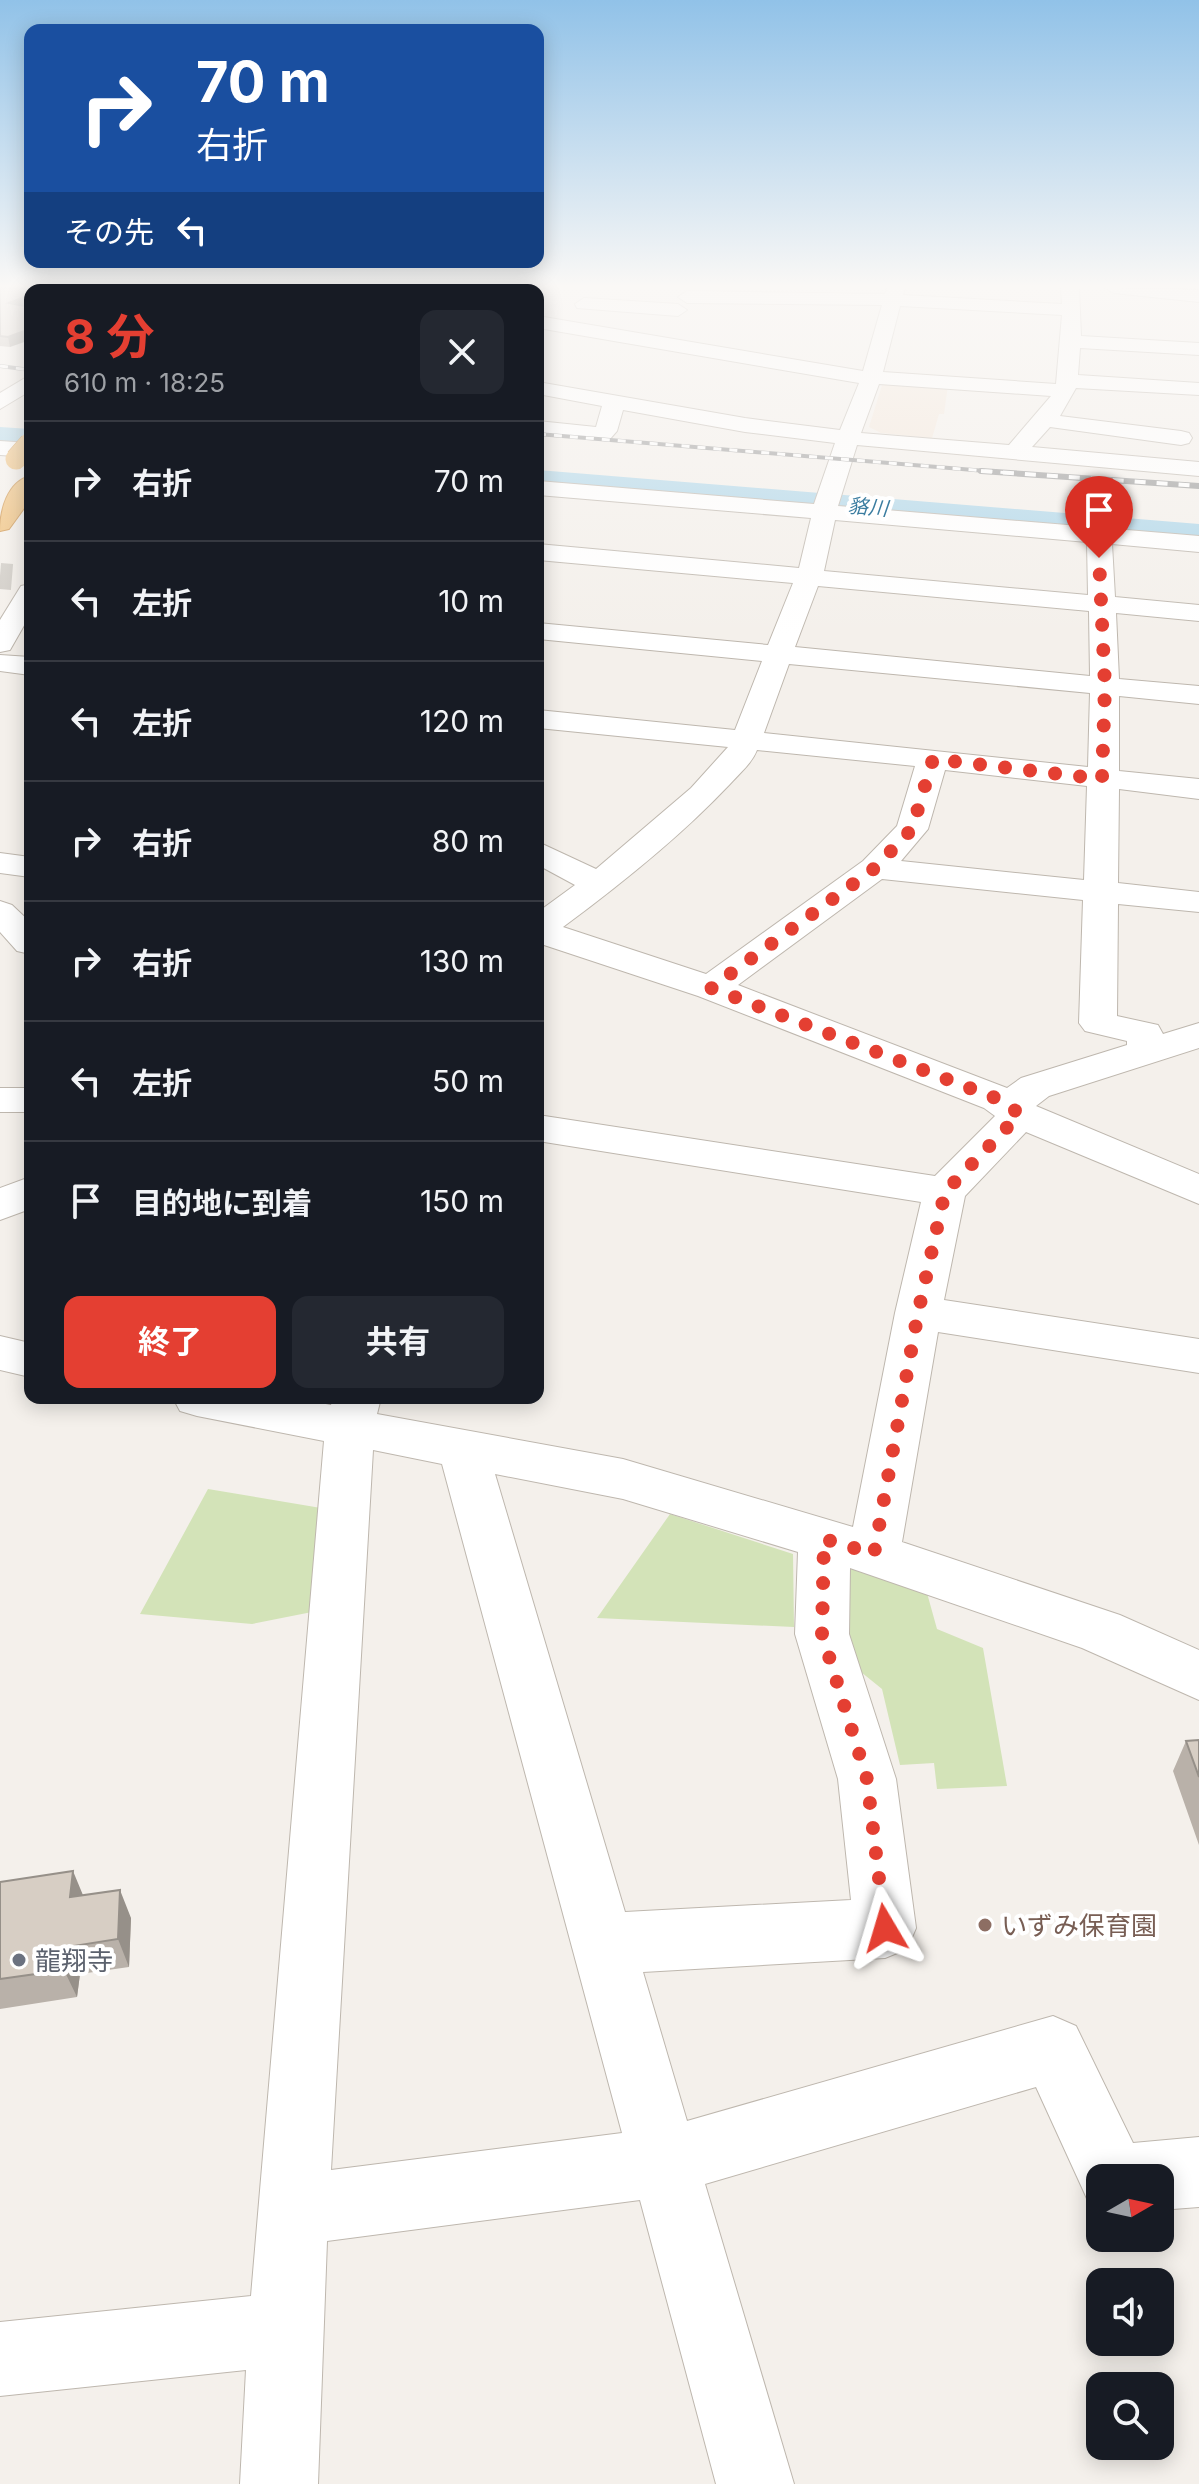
<!DOCTYPE html>
<html lang="ja">
<meta charset="utf-8">
<style>
body{margin:0;font-family:Inter,"Noto Sans JP",sans-serif;background:#242831;color:#f1f3f6;height:100vh;display:flex;flex-direction:column;font-size:30px;white-space:nowrap}
*{box-sizing:border-box;margin:0}
p{font-size:26px;color:#9ea1a6}
.icon{flex:none;width:44px;height:44px;fill:none;stroke:currentColor;stroke-width:2;stroke-linecap:round;stroke-linejoin:round}
.map{position:relative;flex:1;overflow:hidden}
.panel{position:absolute;left:24px;top:284px;width:520px;height:1120px;display:flex;flex-direction:column;background:#171b24;border-radius:16px;box-shadow:0 4px 20px #0003}
.panel>*{flex:none}
.guide{position:absolute;left:24px;top:24px;width:520px;height:244px;border-radius:16px;box-shadow:0 4px 20px #0003;background:#1a4fa0;color:#fff;overflow:hidden}
.needle{width:52px;rotate:81deg}
.controls{position:absolute;left:1086px;top:2164px;display:grid;gap:16px}
.controls a{display:grid;place-items:center;width:88px;height:88px;border-radius:16px;background:#171b24;box-shadow:0 4px 20px #0003;font-size:40px}
.pin{position:absolute;display:grid;place-items:center;width:68px;height:68px;color:#fff;margin:-82px -34px;border-radius:50% 50% 50% 0;rotate:-45deg;box-shadow:0 0 8px #0007}
.pin .icon{rotate:45deg}
.me{position:absolute;width:88px;margin:-44px;rotate:353deg;stroke-linejoin:round;filter:drop-shadow(0 0 6px #0008)}
.turn{display:flex;align-items:center;gap:28px;height:168px;padding:0 40px;font-size:36px}
.turn .icon{width:104px;height:104px;stroke-width:2.5}
.turn b{display:block;font-size:56px;line-height:68px}
.then{display:flex;align-items:center;height:76px;padding:0 40px;background:#0003;gap:16px;font-size:30px}
.round{display:grid;place-items:center;flex:none;width:84px;height:84px;border-radius:16px;background:#242831}
.summary{display:flex;align-items:center;justify-content:space-between;height:136px;padding:0 40px}
h1{font-size:48px;font-weight:700;line-height:60px;color:#e43f32}
.button{display:flex;gap:16px;margin-top:auto;padding:16px 40px}
.button a{flex:1;height:92px;border-radius:16px;background:#e43f32;color:#fff;font-size:32px;font-weight:700;line-height:92px;text-align:center}
.button a+a{background:#242831;color:#f1f3f6}
ul{padding:0;list-style:none}
li{display:flex;align-items:center;gap:24px;height:120px;padding:0 40px;border-top:2px solid #363941}
li div{flex:1}
li b{display:block;font-size:30px}
li em{font-style:normal}
.map>svg:first-child{display:block}
.commercial{fill:#f3e6d9}
.green{fill:#d3e3b8}
.lines{fill:none;stroke-linecap:round;stroke-linejoin:round}
.river{fill:#aed6e9;fill-rule:evenodd}
.minor-tunnel{stroke:#d1cdc7;stroke-width:26;stroke-dasharray:26 13;stroke-linecap:butt}
.minor-casing{stroke:#beb7ae;stroke-width:2}
.highway-casing{stroke:#ce944b;stroke-width:2}
.minor{fill:#fff;fill-rule:evenodd}
.highway{fill:#efc07b;fill-rule:evenodd}
.rail-far1-casing{stroke:#989898;stroke-width:4}
.rail-casing{stroke:#989898;stroke-width:6}
.rail-far1{stroke:#fff;stroke-width:3;stroke-dasharray:8;stroke-linecap:butt}
.rail{stroke:#fff;stroke-width:4;stroke-dasharray:11;stroke-linecap:butt}
.highway-bridge-casing{stroke:#ce944b;stroke-width:22;stroke-linecap:butt}
.highway-bridge{stroke:#efc07b;stroke-width:21}
.wall{fill:#b9b1a9}
.shaded-wall{fill:#969089}
.building{fill:#d7cec4;stroke:#969089;stroke-width:2}
.route{stroke:#e43f32;stroke-width:14;stroke-dasharray:0 25.2}
.education-dot{fill:#8d6e63;stroke:#fff;stroke-width:3}
.worship-dot{fill:#6b7280;stroke:#fff;stroke-width:3}
.labels{text-anchor:middle;dominant-baseline:central;stroke-width:8;stroke-linejoin:round;paint-order:stroke}
.far-water-label{font-size:20px;font-style:italic;fill:#3b7da0;stroke:#fff}
.near-education-label{font-size:26px;fill:#785e54;stroke:#fff;text-anchor:start}
.near-worship-label{font-size:26px;fill:#5b616d;stroke:#fff;text-anchor:start}
</style>
<div class="map">
<svg width="1199" height="2484" viewBox="0 0 1199 2484">
<rect width="100%" height="100%" fill="#f4f0eb"/>
<path class="commercial" d="M883,382L948,385L944,414H939L932,438L881,433L869,427Z"/>
<path class="green" d="M208,1489L321,1508L312,1612L252,1624L140,1614Z
M670,1514L793,1554L794,1627L597,1618Z
M848,1565L927,1593L937,1629L983,1648L1007,1786L937,1789L934,1763L900,1765L882,1689L840,1655Z"/>
<g class="lines">
<path class="river" d="M0,427L30,429V447L0,445Z
M538,470L1199,524V544L538,490Z"/>
<path class="minor-tunnel" d="M0,576L12,577"/>
<g class="minor-casing">
<path id="minor" d="M104,288H123L103,290Z
M152,288H171L151,290Z
M210,288H229L209,290Z
M252,288H271L251,290Z
M304,288H323L303,290Z
M465,288H495L496,290H466Z
M887,288H905L903,295L1062,304L1061,288H1079L1081,336L1199,343V355L1080,348L1078,375L1199,383V395L1076,388L1060,416L1181,431L1189,433L1192,438L1189,443L1181,445L1050,427L1032,447L1199,462V476L857,445L838,506L1199,536V552L1112,544L1115,597L1199,605V621L1116,613L1119,679L1199,686V704L1119,696V771L1199,779V799L1119,789L1118,883L1199,892V912L1118,904L1117,1016L1158,1025L1163,1034L1199,1023V1048L1049,1096L1036,1106L1199,1174V1204L1026,1132L965,1196L944,1300L1199,1339V1373L938,1332L902,1542L1120,1615L1199,1650V1700L1082,1648L850,1568L849,1634L896,1779L916,1928L907,1949L885,1958L643,1972L687,2121L1053,2016L1076,2026L1133,2143L1199,2137V2207L1160,2210V2178H1100V2207L1089,2203L1036,2087L705,2184L794,2484H716L640,2200L327,2241L318,2484H240L246,2370L0,2396V2322L251,2296L324,1441L197,1416L180,1411L173,1398H294L331,1405L333,1398H381L377,1414L623,1459L853,1527L895,1313L921,1202L538,1141V1115L935,1176L995,1116L984,1108L698,996L538,943V912L575,885L538,865V842L596,869L691,788L728,747L538,728V710L735,730L762,661L538,639V623L768,645L793,583L538,560V544L799,568L811,518L538,495V481L814,504L835,443L745,432L623,410L617,431L610,439L538,435V421L596,427L602,406L538,394V382L745,418L840,430L859,383L538,328V316L863,371L882,305L687,303L678,297L687,291L885,294ZM900,306L1062,315L1056,384L883,372ZM879,384L1051,396L1009,445L861,433ZM835,520L1087,542L1088,595L824,571ZM818,586L1089,611L1090,676L795,647ZM789,664L1090,693L1088,767L764,733ZM757,750L915,766L897,826L863,861L706,974L563,927C621,884 680,837 730,784C740,773 752,763 757,750ZM945,770L1087,786L1084,880L901,861L928,829ZM882,879L1083,900L1079,1023L1085,1031L1127,1041V1045L1021,1078L1007,1088L738,985ZM373,1450L442,1464L622,2133L331,2170ZM495,1474L623,1499L798,1552L795,1634L838,1779L851,1900L625,1912Z
M1105,288L1199,290V302L1114,293Z
M584,298L678,304L687,310L678,316L577,308L575,304Z
M30,375V391L0,409V393Z
M0,441L30,443V457L0,455Z
M30,584V615L10,650L0,652V620L21,586Z
M0,655L30,657V675L0,671Z
M0,853L30,857V877L0,873Z
M0,901L12,905L30,922V954L17,951L0,932Z
M0,1088H30V1112H0Z
M30,1177V1209L0,1220V1188Z
M0,1336L30,1343V1377L0,1370Z"/>
</g>
<g class="highway-casing">
<path id="highway" d="M166,288H185L165,290Z
M30,476V500L9,529L0,531C0,511 7,482 30,476Z"/>
</g>
<use href="#minor" class="minor"/>
<use href="#highway" class="highway"/>
<g class="rail-far1-casing">
<path id="rail-far1" d="M0,366L30,370
M538,434L1010,473"/>
</g>
<g class="rail-casing">
<path id="rail" d="M981,471L1199,486"/>
</g>
<use href="#rail-far1" class="rail-far1"/>
<use href="#rail" class="rail"/>
<g class="highway-bridge-casing">
<path id="highway-bridge" d="M16,459L30,443"/>
</g>
<use href="#highway-bridge" class="highway-bridge"/>
</g>
<path class="wall" d="M0,288L27,306L10,347L0,346Z
M1199,1740V1845L1173,1771L1186,1741Z
M0,1882L83,1895L131,1918L129,1967L80,1974L77,1997L0,2009Z"/>
<path class="shaded-wall" d="M50,288H78L72,290H44Z
M30,295V305L11,312L9,303Z
M30,329V340L10,347L8,337Z
M73,1871L85,1900L70,1897Z
M120,1890L131,1918L129,1967L118,1939Z
M67,1947L80,1974L77,1997L64,1970Z"/>
<path class="building" d="M0,288H50L44,290H30V295L9,303L30,307V329L8,337L0,336Z
M1199,1740V1777L1186,1741Z
M73,1871L70,1897L120,1890L118,1939L67,1947L64,1970L0,1979V1882Z"/>
<linearGradient id="sky" x2="0" y2="1"><stop stop-color="#91c2e8"/><stop offset="0.45" stop-color="#faf8f6"/><stop offset="1" stop-color="#faf8f6" stop-opacity="0"/></linearGradient>
<rect width="1199" height="636" fill="url(#sky)"/>
<g class="lines">
<path class="route" d="M885,1928L867,1779L822,1634L824,1539L874,1554L918,1313L945,1192L1020,1114L998,1099L711,988L875,868L912,829L933,759L1102,779L1105,686L1099,558"/>
</g>
<circle class="education-dot" cx="985" cy="1925" r="8"/>
<circle class="worship-dot" cx="19" cy="1960" r="8"/>
<g class="labels">
<g class="far-water-label">
<text transform="translate(868 507) rotate(5)">貉川</text>
</g>
<g class="near-education-label">
<text x="1001" y="1925">いずみ保育園</text>
</g>
<g class="near-worship-label">
<text x="35" y="1960">龍翔寺</text>
</g>
</g>
</svg>
<div class="controls">
<a><svg class="needle" viewBox="-14 -14 28 28"><path d="M0-13l5 13h-10z" fill="#e53935"/><path d="M0 13l5-13h-10z" fill="#9ea1a6"/></svg></a>
<a><svg class="icon" aria-label="sound" viewBox="0 0 24 24"><path d="M4 9h4l5-4v14l-5-4H4zM17 9q2 3 0 6"/></svg></a>
<a><svg class="icon" aria-label="search" viewBox="0 0 24 24"><circle cx="10" cy="10" r="6"/><path d="M15 15l6 6"/></svg></a>
</div>
<div class="pin" style="left:1099px;top:558px;background:#d93025"><svg class="icon" aria-label="arrive" viewBox="0 0 24 24"><path d="M6 21V4h12l-3 4 3 4H6"/></svg></div>
<svg class="me" style="left:885px;top:1928px" viewBox="-20 -20 40 40"><path d="M0-17L14 15 0 8-14 15z" fill="#e43f32" stroke="#fff" stroke-width="4"/></svg>
<div class="guide">
<div class="turn"><svg class="icon" aria-label="right" viewBox="0 0 24 24"><path d="M7 20v-9h11M14 6l5 5-5 5"/></svg><div><b>70 m</b>右折</div></div>
<div class="then">その先<svg class="icon" aria-label="left" viewBox="0 0 24 24"><path d="M17 20v-9H6M10 6l-5 5 5 5"/></svg></div>
</div>
<section class="panel">
<div class="summary"><div><h1>8 分</h1><p>610 m · 18:25</p></div><a class="round"><svg class="icon" aria-label="close" viewBox="0 0 24 24"><path d="M6 6l12 12M18 6L6 18"/></svg></a></div>
<ul>
<li><svg class="icon" aria-label="right" viewBox="0 0 24 24"><path d="M7 20v-9h11M14 6l5 5-5 5"/></svg><div><b>右折</b></div><em>70 m</em></li>
<li><svg class="icon" aria-label="left" viewBox="0 0 24 24"><path d="M17 20v-9H6M10 6l-5 5 5 5"/></svg><div><b>左折</b></div><em>10 m</em></li>
<li><svg class="icon" aria-label="left" viewBox="0 0 24 24"><path d="M17 20v-9H6M10 6l-5 5 5 5"/></svg><div><b>左折</b></div><em>120 m</em></li>
<li><svg class="icon" aria-label="right" viewBox="0 0 24 24"><path d="M7 20v-9h11M14 6l5 5-5 5"/></svg><div><b>右折</b></div><em>80 m</em></li>
<li><svg class="icon" aria-label="right" viewBox="0 0 24 24"><path d="M7 20v-9h11M14 6l5 5-5 5"/></svg><div><b>右折</b></div><em>130 m</em></li>
<li><svg class="icon" aria-label="left" viewBox="0 0 24 24"><path d="M17 20v-9H6M10 6l-5 5 5 5"/></svg><div><b>左折</b></div><em>50 m</em></li>
<li><svg class="icon" aria-label="arrive" viewBox="0 0 24 24"><path d="M6 21V4h12l-3 4 3 4H6"/></svg><div><b>目的地に到着</b></div><em>150 m</em></li>
</ul>
<div class="button"><a>終了</a><a>共有</a></div>
</section>
</div>
